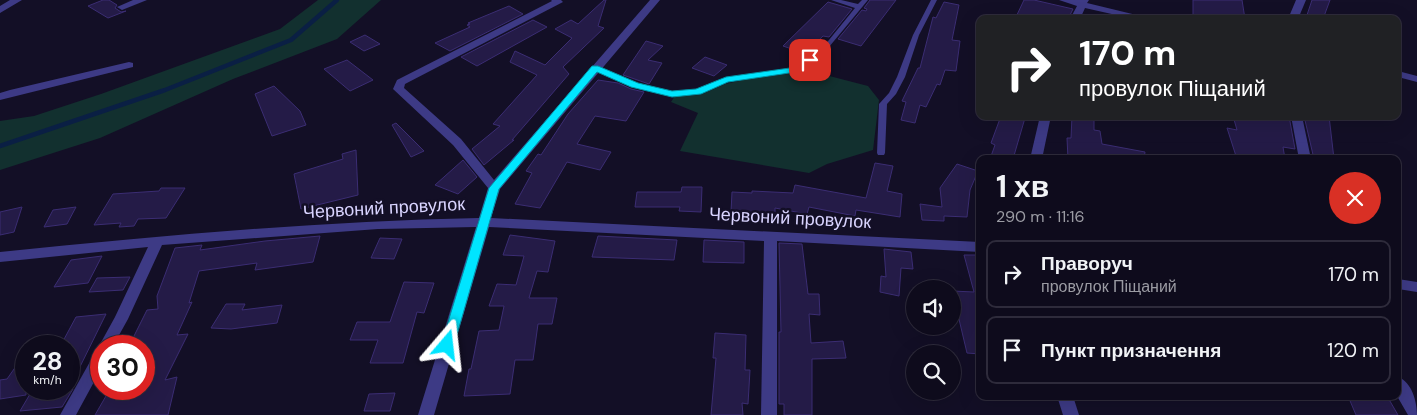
<!DOCTYPE html>
<html lang="uk">
<meta charset="utf-8">
<style>
body{margin:0;font-family:"DM Sans",sans-serif;background:#1c1929;color:#f1f3f6;height:100vh;display:flex;flex-direction:column;font-size:19px;white-space:nowrap}
*{box-sizing:border-box;margin:0}
p{font-size:16px;color:#9b9ba3}
.icon{flex:none;width:28px;height:28px;fill:none;stroke:currentColor;stroke-width:2;stroke-linecap:round;stroke-linejoin:round}
.map{position:relative;flex:1;overflow:hidden}
.panel{position:absolute;left:976px;top:155px;width:425px;height:245px;display:flex;flex-direction:column;background:#0e0b1c;border-radius:10px;box-shadow:0 5px 20px #0002,0 0 0 1px #2e2b3b}
.panel>*{flex:none}
.banner{position:absolute;left:976px;top:15px;width:425px;height:105px;border-radius:10px;box-shadow:0 5px 20px #0002,0 0 0 1px #2e2b3b;background:#202124;color:#fff;overflow:hidden}
.fabs{position:absolute;left:906px;top:280px;display:grid;gap:10px}
.fabs a{display:grid;place-items:center;width:55px;height:55px;border-radius:50%;background:#0e0b1c;box-shadow:0 5px 20px #0002,0 0 0 1px #2e2b3b;font-size:25px}
.speed{position:absolute;left:15px;top:335px;display:flex;gap:10px;font-size:25px;font-weight:700;text-align:center}
.speed>*{display:grid;place-content:center;width:65px;height:65px;border-radius:50%;background:#0e0b1c;box-shadow:0 5px 20px #0002,0 0 0 1px #2e2b3b;line-height:1}
.speed small{font-size:12px;font-weight:400}
.speed .limit{border:8px solid #d22;background:#fff;color:#111}
.pin{position:absolute;display:grid;place-items:center;width:42px;height:42px;color:#fff;margin:-21px;border-radius:10px;box-shadow:0 2px 8px #0006}
.me{position:absolute;width:55px;margin:-28px;rotate:17deg;stroke-linejoin:round;filter:drop-shadow(0 0 4px #0008)}
.turn{display:flex;align-items:center;gap:18px;height:105px;padding:0 20px;font-size:22px}
.turn .icon{width:65px;height:65px;stroke-width:2.5}
.turn b{display:block;font-size:35px;line-height:42px}
.round{display:grid;place-items:center;flex:none;width:52px;height:52px;border-radius:26px;background:#1c1929}
.overview{display:flex;align-items:center;justify-content:space-between;height:85px;padding:0 20px}
h1{font-size:30px;font-weight:700;line-height:38px}
ul{padding:0;list-style:none}
li{display:flex;align-items:center;gap:15px;height:68px;margin:0 10px 8px;padding:0 10px;border:2px solid #2e2b3b;border-radius:10px}
li div{flex:1}
li b{display:block;font-size:19px}
li em{font-style:normal}
.map>svg:first-child{display:block}
.green{fill:#12302f}
.lines{fill:none;stroke-linecap:round;stroke-linejoin:round}
.stream{stroke:#0a1f44;stroke-width:4.5}
.building{fill:#241b47;stroke:#3b2d73}
.service{fill:#3d3a85;fill-rule:evenodd}
.minor{fill:#3d3a85;fill-rule:evenodd}
.route{fill:#00e5ff;stroke:#0095a6}
.labels{text-anchor:middle;dominant-baseline:central;stroke-width:5;stroke-linejoin:round;paint-order:stroke}
.street-label{font-size:18px;fill:#d9d4ff;stroke:#130f26}
</style>
<div class="map">
<svg width="1417" height="415" viewBox="0 0 1417 415">
<rect width="100%" height="100%" fill="#130f26"/>
<path class="green" d="M318,0H381L337,39L233,79L100,138L0,170V121L34,116L101,94L280,29Z
M810,71L868,86L879,100L873,150L827,164L809,173L680,151L698,113L671,102L675,96L700,95L725,84L748,79Z"/>
<g class="lines">
<path class="stream" d="M0,146L165,90L291,40L337,0"/>
</g>
<path class="building" d="M103,0H109L117,5L115,8L121,12L126,11L108,18L88,6Z
M604,0H606L598,26L604,28L563,67L569,74L512,140H514L484,165L472,149L500,126L493,124L537,75L510,62L515,51L545,65L572,38L555,29L571,20L578,24Z
M870,0H896L861,46L838,39L862,10L866,11L867,9L864,8Z
M1024,0H1034L1073,9L1068,19H1015Z
M1193,0H1242L1245,19H1193Z
M1312,0H1330L1323,19L1307,15Z
M828,2L852,9L829,37L823,36L806,54L783,46Z
M944,2L959,5L952,40L960,41L956,71L945,70L940,85L937,84L926,107L920,105L915,123L901,120L906,102L902,101L918,68H920L933,17L936,18Z
M509,6L523,14L450,51L435,43L470,27L467,25L470,24L468,23Z
M533,20L547,27L477,66L461,57Z
M365,35L380,44L364,51L350,42Z
M646,41L663,46L648,60L662,63L649,84L623,75Z
M705,57L727,65L714,76L692,68Z
M347,60L373,80L350,91L324,69Z
M598,80L618,83L631,89L644,92L626,121L595,116L577,144L611,152L600,170L567,162L540,208L515,204L532,173L526,171L538,154L541,155L568,114Z
M274,86L300,111L306,125L272,136L255,94Z
M1001,116L1025,118L1013,159H990L995,145L991,143Z
M1072,116H1094V130L1100,131L1102,144L1145,152L1144,159H1068L1067,138H1071Z
M1233,116H1289L1295,149L1283,147L1285,159H1255L1236,156L1227,128L1237,130Z
M1304,116H1329L1334,159H1314Z
M396,123L424,151L411,157L392,125Z
M356,150L358,195L301,209L294,174L343,159L342,154Z
M463,160L477,177L458,194L435,185Z
M875,163L893,166L887,191L902,194L900,217L856,210L855,216L809,207L807,214L775,208V214L731,212L732,192L752,193V191L793,193L795,185L866,198Z
M957,164L978,171L970,190L967,217L944,216V221L922,220L920,204L942,207L940,188Z
M682,187H702L701,212L679,211L680,207H635L637,192H681Z
M161,188H185L166,218L138,219L134,226L119,227L121,223L94,225L113,194L159,191Z
M22,207L14,232L0,235V212Z
M76,207L67,224L44,227L53,210Z
M510,235L555,241L548,272L537,271L529,298H557L552,324H538L533,360H515L510,394L464,396L469,369H471L479,331L499,330L504,306H489L497,284L516,285L524,256L503,255Z
M320,236L313,262L255,270L257,263L199,271L189,303L192,302L177,335L188,334L165,380L177,377L168,415H95L110,389H144V346H129L147,310L158,309L157,296L175,248L202,245L200,250L265,241Z
M598,236L677,240L674,260L592,257Z
M380,238L402,239L394,259L371,258Z
M704,240L744,242V263L703,262Z
M779,243L802,244L808,294H819L820,315L809,314L811,343L843,341L846,358L812,359V415H784V404H779V332H781Z
M884,249L911,252L913,269L901,268L899,296L880,292L881,276L886,277Z
M964,255H980V297H978L980,354L967,353L958,315H952V291L974,292Z
M102,256L88,283L54,287L71,260Z
M130,277L123,290L89,292L97,278Z
M404,282L434,283L424,313L417,312L403,363H370L378,340H350L357,322H390Z
M226,304H245L242,310L282,305L277,323L231,329L211,328Z
M106,314L69,389H73L62,407L20,411L33,389H69V342L62,343L76,317Z
M715,333L746,335L745,370H750L748,404L742,403L743,415H711L716,358H713Z
M26,352V395L0,399V380L7,379Z
M395,393L390,411H364L369,394Z
M1348,396H1387L1398,415H1356Z"/>
<g class="lines">
<path class="service" d="M831,0H841L858,4L862,0H868L824,53L799,71L728,82L700,94L672,96L631,87L591,68L595,66H598L636,83L672,92L696,90L726,78L797,67L820,51L855,8Z
M931,0H937L919,35L905,77L896,94L887,104L885,153L884,155H878L877,153L879,104L889,93L897,77L913,35Z"/>
<path class="minor" d="M10,0H22L0,13V6Z
M133,0H147L122,10L117,7Z
M551,0H561L563,2L405,84L404,88L461,139L494,180L650,0H660L500,189L491,218L980,242V252L777,241V415H761L764,241L489,227L434,415H418L476,227L378,229L162,245L128,319L113,346H101V369L76,415H60L96,351L100,349L99,346L115,317L148,247L0,262V252C160,236 318,221 479,218L488,188L453,145L393,89L397,80L552,1Z
M1059,0H1089L1087,3L1153,19H1134L1085,8L1080,19H1070L1077,6Z
M1296,0H1306L1298,19H1288Z
M129,62L133,63V67L0,100V93L10,90Z
M1398,71L1417,76V82L1398,77Z
M1040,116H1051L1042,159H1030Z
M1291,116H1302L1311,159H1299Z
M1398,279L1417,282V292L1398,289Z
M1398,377C1412,382 1417,402 1417,415H1408L1397,396Z
M1057,396H1073L1079,415H1063Z"/>
</g>
<path class="route" d="M810,58L815,60L803,71L728,82L701,94L672,97L631,87L597,72L499,189L454,345L452,349L447,350L443,349L441,345L489,188L592,66H598L638,83L672,91L696,89L726,77L797,67Z"/>
<g class="labels">
<g class="street-label">
<text transform="translate(384 208) rotate(-3)">Червоний провулок</text>
<text transform="translate(790 218) rotate(3)">Червоний провулок</text>
</g>
</g>
</svg>
<div class="fabs">
<a><svg class="icon" aria-label="sound" viewBox="0 0 24 24"><path d="M4 9h4l5-4v14l-5-4H4zM17 9q2 3 0 6"/></svg></a>
<a><svg class="icon" aria-label="search" viewBox="0 0 24 24"><circle cx="10" cy="10" r="6"/><path d="M15 15l6 6"/></svg></a>
</div>
<div class="speed"><div>28<small>km/h</small></div><div class="limit">30</div></div>
<div class="pin" style="left:810px;top:60px;background:#d93025"><svg class="icon" aria-label="arrive" viewBox="0 0 24 24"><path d="M6 21V4h12l-3 4 3 4H6"/></svg></div>
<svg class="me" style="left:447px;top:345px" viewBox="-20 -20 40 40"><path d="M0-17L14 15 0 8-14 15z" fill="#00e5ff" stroke="#fff" stroke-width="4"/></svg>
<div class="banner">
<div class="turn"><svg class="icon" aria-label="right" viewBox="0 0 24 24"><path d="M7 20v-9h11M14 6l5 5-5 5"/></svg><div><b>170 m</b>провулок Піщаний</div></div>
</div>
<section class="panel">
<div class="overview"><div><h1>1 хв</h1><p>290 m · 11:16</p></div><a class="round" style="background:#d93025;color:#fff"><svg class="icon" aria-label="close" viewBox="0 0 24 24"><path d="M6 6l12 12M18 6L6 18"/></svg></a></div>
<ul>
<li><svg class="icon" aria-label="right" viewBox="0 0 24 24"><path d="M7 20v-9h11M14 6l5 5-5 5"/></svg><div><b>Праворуч</b><p>провулок Піщаний</p></div><em>170 m</em></li>
<li><svg class="icon" aria-label="arrive" viewBox="0 0 24 24"><path d="M6 21V4h12l-3 4 3 4H6"/></svg><div><b>Пункт призначення</b></div><em>120 m</em></li>
</ul>
</section>
</div>
